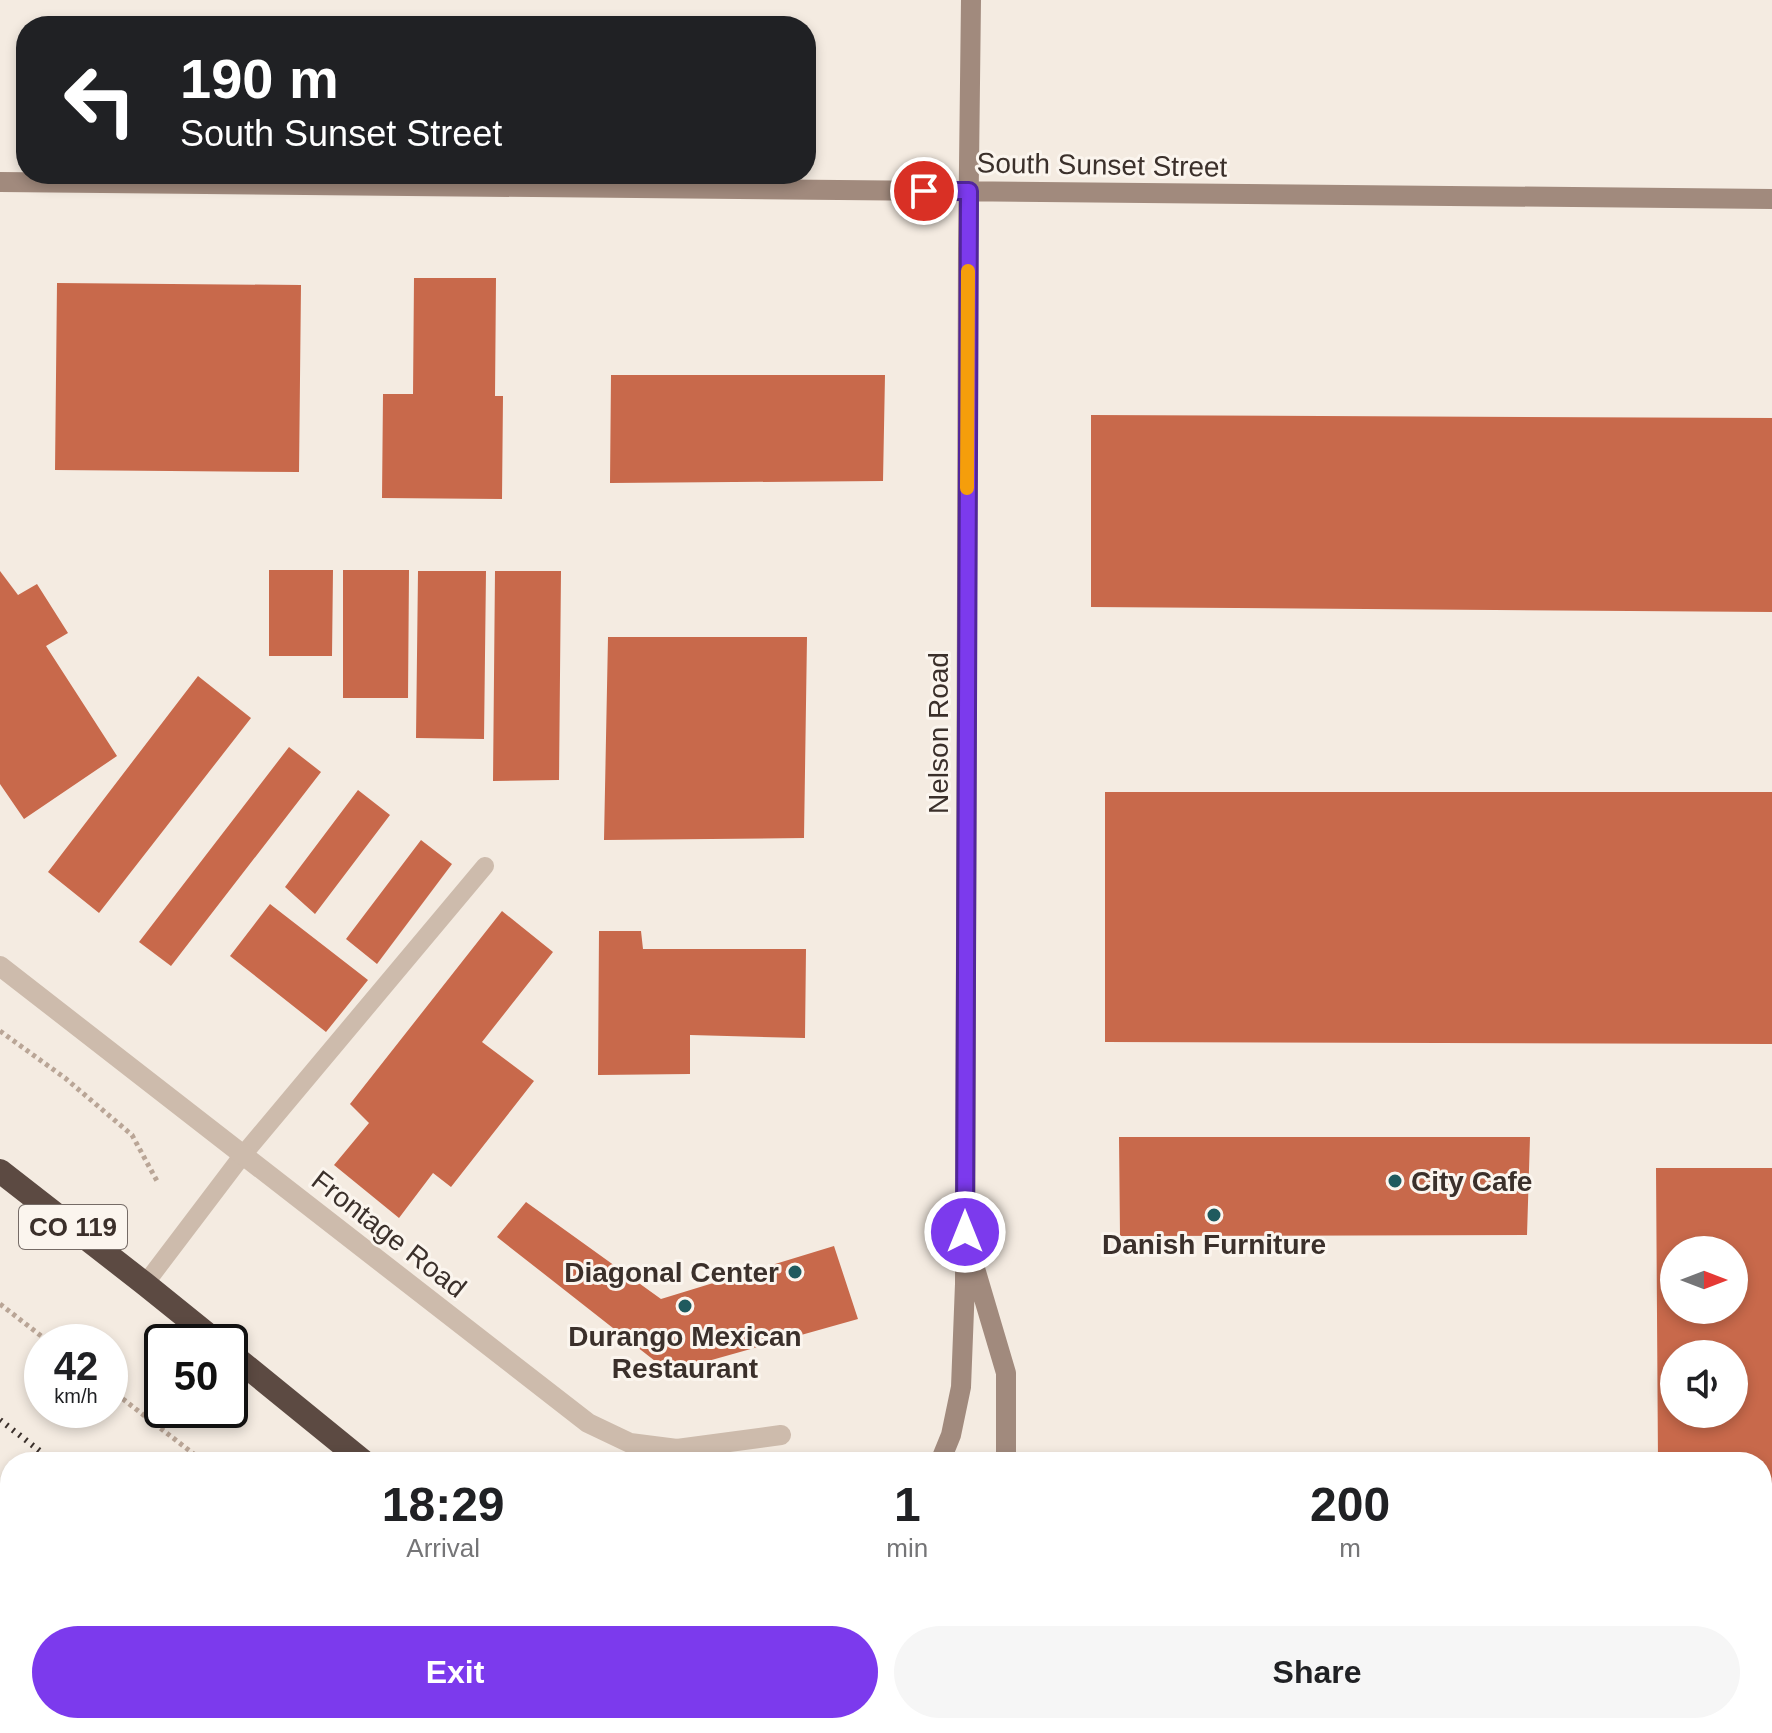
<!DOCTYPE html>
<style>
body{margin:0;font-family:Helvetica,sans-serif;background:#f6f6f6;color:#202124;height:100vh;display:flex;flex-direction:column;font-size:30px;white-space:nowrap}
*{box-sizing:border-box;margin:0}
p{font-size:26px;color:#757577}
.icon{flex:none;width:44px;height:44px;fill:none;stroke:currentColor;stroke-width:2;stroke-linecap:round;stroke-linejoin:round}
.map{position:relative;flex:1;overflow:hidden}
.details{position:absolute;left:0px;top:1452px;width:1772px;height:282px;display:flex;flex-direction:column;background:#fff;border-radius:32px 32px 0 0;box-shadow:0 4px 12px #0003}
.details>*{flex:none}
.hud{position:absolute;left:16px;top:16px;width:800px;height:168px;border-radius:32px;box-shadow:0 4px 12px #0003;background:#202124;color:#fff;overflow:hidden}
.needle{width:52px;rotate:90deg}
.buttons{position:absolute;left:1660px;top:1236px;display:grid;gap:16px}
.buttons a{display:grid;place-items:center;width:88px;height:88px;border-radius:50%;background:#fff;box-shadow:0 4px 12px #0003;font-size:40px}
.speed{position:absolute;left:24px;top:1324px;display:flex;gap:16px;font-size:40px;font-weight:700;text-align:center}
.speed>*{display:grid;place-content:center;width:104px;height:104px;border-radius:50%;background:#fff;box-shadow:0 4px 12px #0003;line-height:1}
.speed small{font-size:20px;font-weight:400}
.speed .limit{border:4px solid #111;border-radius:12px;background:#fff;color:#111}
.pin{position:absolute;display:grid;place-items:center;width:68px;height:68px;color:#fff;margin:-34px;border:4px solid #fff;border-radius:50%;box-shadow:0 2px 8px #0007}
.me{position:absolute;width:88px;margin:-44px;rotate:0deg;stroke-linejoin:round;filter:drop-shadow(0 0 6px #0008)}
.turn{display:flex;align-items:center;gap:28px;height:168px;padding:0 32px;font-size:36px}
.turn .icon{width:104px;height:104px;stroke-width:2.5}
.turn b{display:block;font-size:56px;line-height:68px}
.eta{display:flex;justify-content:space-evenly;align-items:center;height:136px;text-align:center}
.eta b{font-size:48px;font-weight:700;line-height:56px}
.primary-button{display:flex;gap:16px;margin-top:auto;padding:16px 32px}
.primary-button a{flex:1;height:92px;border-radius:48px;background:#7c3aed;color:#fff;font-size:32px;font-weight:700;line-height:92px;text-align:center}
.primary-button a+a{background:#f6f6f6;color:#202124}
.map>svg:first-child{display:block}
.building{fill:#c8694b;fill-rule:evenodd}
.lines{fill:none;stroke-linecap:round;stroke-linejoin:round}
.path{stroke:#b9a596;stroke-width:5;stroke-dasharray:4 4;stroke-linecap:butt}
.lane{stroke:#cdbbac;stroke-width:18}
.street{stroke:#cdbbac;stroke-width:20}
.secondary{stroke:#a18a7d;stroke-width:20}
.highway{stroke:#5c4a42;stroke-width:24}
.rail{stroke:#3b302b;stroke-width:6;stroke-dasharray:2 6;stroke-linecap:butt}
.route-casing{stroke:#51269a;stroke-width:20}
.route{stroke:#7c3aed;stroke-width:14}
.slow{stroke:#f59e0b;stroke-width:14}
.poi-dot{fill:#1f5a5e;stroke:#fbf5ee;stroke-width:3}
.labels{text-anchor:middle;dominant-baseline:central;stroke-width:6;stroke-linejoin:round;paint-order:stroke}
.shield{fill:#fbf5ee;stroke:#756b66;stroke-width:2}
.shield-label{font-size:26px;font-weight:bold;fill:#3b302b}
.street-label{font-size:28px;fill:#3b302b;stroke:#fbf5ee}
.poi-label{font-size:28px;font-weight:bold;fill:#3b302b;stroke:#fbf5ee}
</style>
<div class="map">
<svg width="1772" height="1733" viewBox="0 0 1772 1733">
<rect width="100%" height="100%" fill="#f4ebe1"/>
<path class="building" d="M414,278H496L495,396H503L502,499L382,498L383,394H413Z
M57,283L301,285L299,472L55,470Z
M611,375H885L883,481L610,483Z
M1091,415L1772,418V612L1091,607Z
M269,570H333L332,656H269Z
M343,570H409L408,698H343Z
M0,571L18,595L37,584L68,633L46,646L117,756L24,819L0,784Z
M418,571H486L484,739L416,738Z
M495,571H561L559,780L493,781Z
M608,637H807L804,838L604,840Z
M198,676L251,718L99,913L48,872Z
M289,747L321,772L171,966L139,942Z
M358,790L390,815L315,914L285,887Z
M1105,792H1772V1044L1105,1042Z
M421,840L452,864L377,964L346,939Z
M270,904L368,980L326,1032L230,956Z
M502,911L553,952L482,1042L534,1081L451,1187L433,1173L399,1218L334,1165L369,1123L350,1104Z
M599,931H641L643,949H806L805,1038L690,1035V1074L598,1075Z
M1119,1137H1530L1527,1235L1120,1236Z
M1656,1168H1772V1618H1762V1462H1658ZM1674,1250H1734V1310H1674ZM1674,1354H1734V1414H1674Z
M526,1202L661,1299L834,1246L858,1319L669,1372L497,1237Z
M161,1724H203L215,1733H154Z"/>
<g class="lines">
<path class="path" d="M0,1031L65,1078L132,1135L157,1181
M0,1304L49,1342
M110,1389L204,1462
M535,1724L548,1731L558,1724
M770,1724L783,1733"/>
<path class="lane" d="M145,1284L242,1156L485,866
M1610,1733L1668,1730L1755,1733"/>
<path class="street" d="M0,966L588,1423L630,1443L677,1449L781,1435
M990,1724V1733"/>
<path class="secondary" d="M0,182L1772,199
M971,1255L1006,1373V1462
M940,1462L951,1435L961,1387L965,1284L968,249L971,0
M654,1733L664,1724"/>
<path class="highway" d="M0,1171L145,1284L217,1342
M230,1353L364,1462
M636,1724L644,1733"/>
<path class="rail" d="M0,1420L54,1462
M392,1724L403,1733"/>
</g>
<g class="lines">
<g class="route-casing">
<path id="route" d="M924,191H969L965,1232"/>
</g>
<use href="#route" class="route"/>
<path class="slow" d="M967,488L968,271"/>
</g>
<g class="poi-dot">
<circle cx="1395" cy="1181" r="8"/>
<circle cx="1214" cy="1215" r="8"/>
<circle cx="795" cy="1272" r="8"/>
<circle cx="685" cy="1306" r="8"/>
</g>
<g class="labels">
<rect class="shield" x="19" y="1205" width="108" height="44" rx="6"/>
<g class="shield-label">
<text x="73" y="1227">CO 119</text>
</g>
<g class="street-label">
<text transform="translate(1102 165) rotate(1)">South Sunset Street</text>
<text transform="translate(938 733) rotate(-90)">Nelson Road</text>
<text transform="translate(389 1234) rotate(38)">Frontage Road</text>
</g>
<g class="poi-label">
<text x="1411" y="1181" text-anchor="start">City Cafe</text>
<text x="1214" y="1244">Danish Furniture</text>
<text x="779" y="1272" text-anchor="end">Diagonal Center</text>
<text x="685" y="1336">Durango Mexican<tspan x="685" dy="32">Restaurant</tspan></text>
</g>
</g>
</svg>
<div class="buttons">
<a><svg class="needle" viewBox="-14 -14 28 28"><path d="M0-13l5 13h-10z" fill="#e53935"/><path d="M0 13l5-13h-10z" fill="#757577"/></svg></a>
<a><svg class="icon" aria-label="sound" viewBox="0 0 24 24"><path d="M4 9h4l5-4v14l-5-4H4zM17 9q2 3 0 6"/></svg></a>
</div>
<div class="speed"><div>42<small>km/h</small></div><div class="limit">50</div></div>
<div class="pin" style="left:924px;top:191px;background:#d93025"><svg class="icon" aria-label="arrive" viewBox="0 0 24 24"><path d="M6 21V4h12l-3 4 3 4H6"/></svg></div>
<svg class="me" style="left:965px;top:1232px" viewBox="-20 -20 40 40"><circle r="17" fill="#7c3aed" stroke="#fff" stroke-width="3"/><path d="M0-11L8 9 0 5-8 9z" fill="#fff"/></svg>
<div class="hud">
<div class="turn"><svg class="icon" aria-label="left" viewBox="0 0 24 24"><path d="M17 20v-9H6M10 6l-5 5 5 5"/></svg><div><b>190 m</b>South Sunset Street</div></div>
</div>
<section class="details">
<div class="eta">
<div><b>18:29</b><p>Arrival</p></div>
<div><b>1</b><p>min</p></div>
<div><b>200</b><p>m</p></div>
</div>
<div class="primary-button"><a>Exit</a><a>Share</a></div>
</section>
</div>
